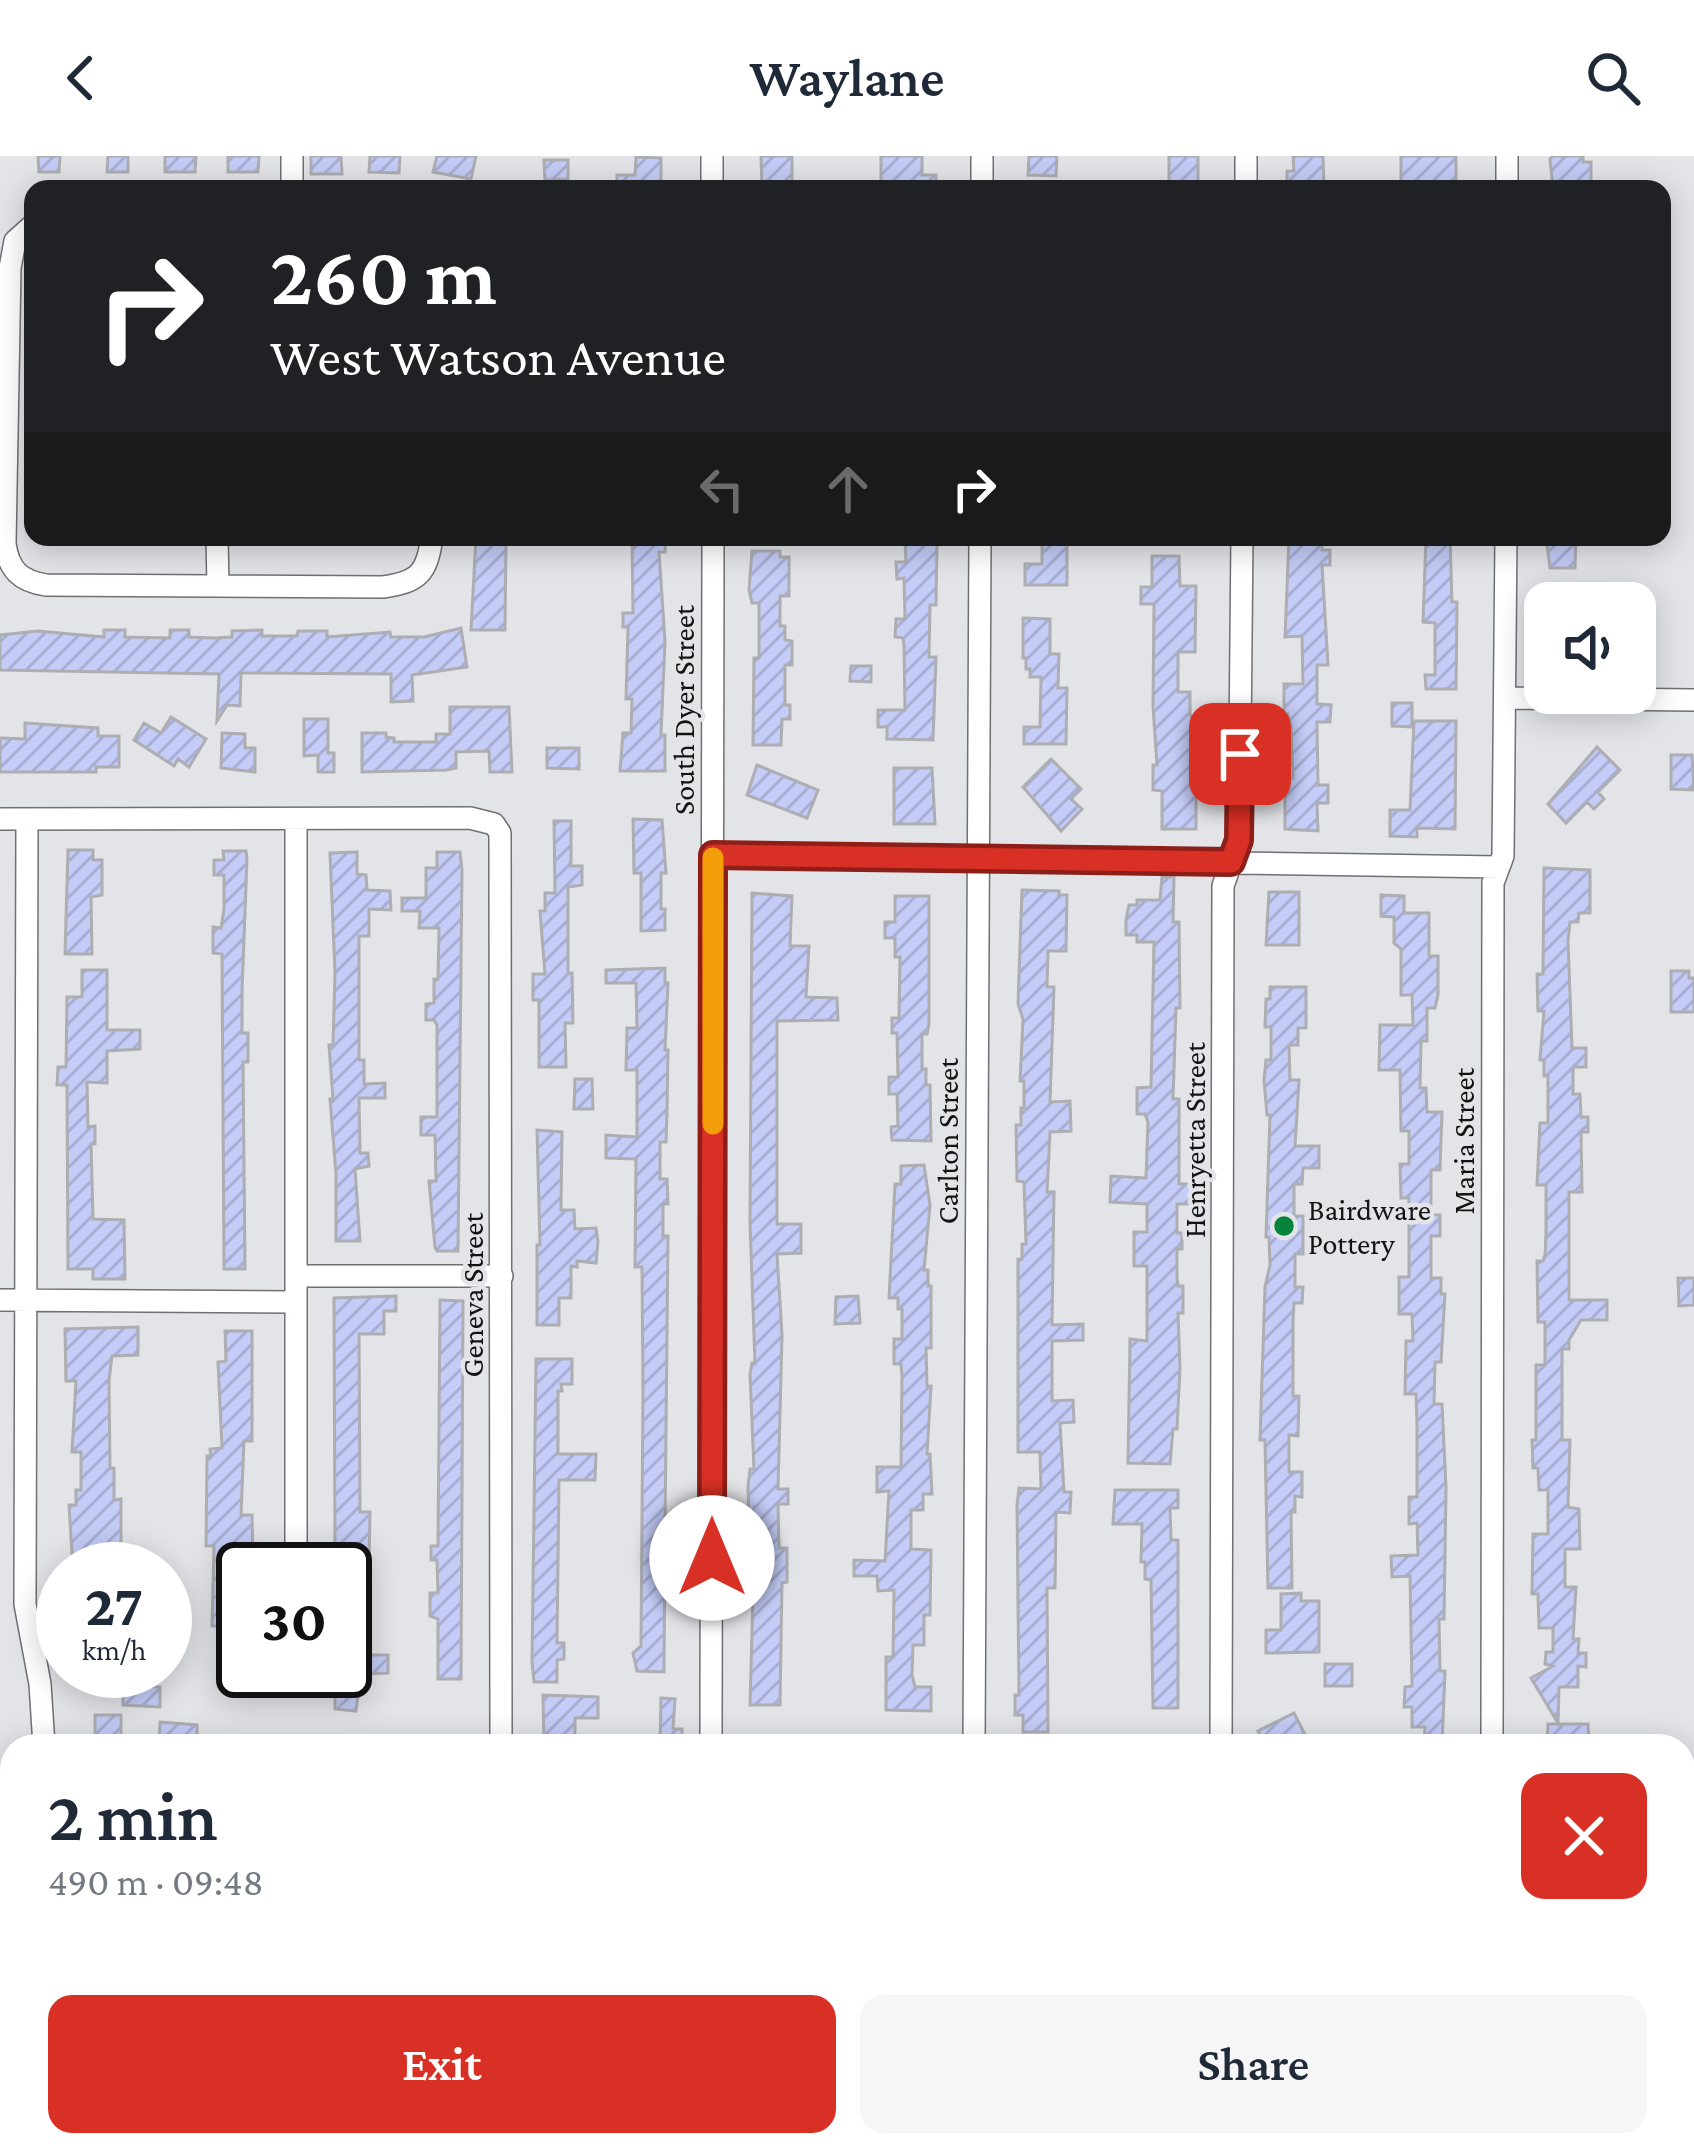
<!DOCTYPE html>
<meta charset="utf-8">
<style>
body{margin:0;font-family:"Crimson Pro",serif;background:#f6f6f7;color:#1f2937;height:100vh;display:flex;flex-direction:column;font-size:45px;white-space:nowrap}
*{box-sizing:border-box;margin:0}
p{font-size:39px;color:#747a83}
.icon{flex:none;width:66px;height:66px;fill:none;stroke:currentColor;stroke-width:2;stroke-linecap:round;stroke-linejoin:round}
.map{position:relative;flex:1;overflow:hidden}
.drawer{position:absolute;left:0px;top:1578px;width:1695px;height:423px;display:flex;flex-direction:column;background:#fff;border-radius:36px 36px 0 0;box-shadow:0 6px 30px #0003}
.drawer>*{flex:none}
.top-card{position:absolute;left:24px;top:24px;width:1647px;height:366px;border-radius:24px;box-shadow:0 6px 30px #0003;background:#202124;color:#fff;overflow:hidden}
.controls{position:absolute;left:1524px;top:426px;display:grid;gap:24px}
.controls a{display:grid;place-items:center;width:132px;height:132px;border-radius:24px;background:#fff;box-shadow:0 6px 30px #0003;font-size:60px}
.speed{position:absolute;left:36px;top:1386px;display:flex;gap:24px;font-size:60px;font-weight:700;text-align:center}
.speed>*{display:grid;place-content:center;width:156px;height:156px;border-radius:50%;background:#fff;box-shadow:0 6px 30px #0003;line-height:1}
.speed small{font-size:30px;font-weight:400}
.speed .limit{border:6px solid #111;border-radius:18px;background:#fff;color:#111}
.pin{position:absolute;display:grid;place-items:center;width:102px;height:102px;color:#fff;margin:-51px;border-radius:24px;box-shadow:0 6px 18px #0006}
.me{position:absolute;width:132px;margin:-66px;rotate:0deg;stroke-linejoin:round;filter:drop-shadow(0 0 9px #0008)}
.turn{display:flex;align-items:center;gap:42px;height:252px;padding:0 48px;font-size:54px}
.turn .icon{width:156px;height:156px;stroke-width:2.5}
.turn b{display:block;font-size:84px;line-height:102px}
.lanes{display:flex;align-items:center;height:114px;padding:0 48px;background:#0003;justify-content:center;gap:60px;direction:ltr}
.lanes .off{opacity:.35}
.round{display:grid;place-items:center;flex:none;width:126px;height:126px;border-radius:24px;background:#f6f6f7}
.overview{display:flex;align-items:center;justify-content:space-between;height:204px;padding:0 48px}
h1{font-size:72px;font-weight:600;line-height:90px}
.primary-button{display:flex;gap:24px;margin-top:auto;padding:24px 48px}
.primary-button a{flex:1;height:138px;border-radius:24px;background:#d93025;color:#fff;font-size:48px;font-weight:600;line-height:138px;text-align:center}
.primary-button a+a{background:#f6f6f7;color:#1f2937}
header{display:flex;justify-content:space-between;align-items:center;height:156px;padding:0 48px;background:#fff;font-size:54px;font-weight:600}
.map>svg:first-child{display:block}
.built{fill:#d5d7e3}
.building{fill:url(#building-hatch);stroke:#adaeb2;stroke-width:3}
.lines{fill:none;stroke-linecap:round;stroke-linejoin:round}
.minor-casing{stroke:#707074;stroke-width:24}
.tertiary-casing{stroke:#707074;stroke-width:27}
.minor{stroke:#fff;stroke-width:21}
.tertiary{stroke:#fff;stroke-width:24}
.route-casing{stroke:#8d1f18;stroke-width:30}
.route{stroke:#d93025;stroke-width:21}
.slow{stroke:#f59e0b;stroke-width:21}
.poi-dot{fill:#04833d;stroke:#e3e4e8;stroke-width:4.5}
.labels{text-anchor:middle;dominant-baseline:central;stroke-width:9;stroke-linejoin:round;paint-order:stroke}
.street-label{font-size:30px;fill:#131314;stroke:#e3e4e8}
.poi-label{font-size:30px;fill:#131314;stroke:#e3e4e8;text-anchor:start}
</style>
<header><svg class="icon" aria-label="back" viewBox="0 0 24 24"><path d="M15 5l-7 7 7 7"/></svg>Waylane<svg class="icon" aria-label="search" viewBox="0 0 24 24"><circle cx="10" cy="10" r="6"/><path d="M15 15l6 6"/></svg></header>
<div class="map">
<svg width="1694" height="2000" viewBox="0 0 1694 2000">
<defs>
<pattern id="building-hatch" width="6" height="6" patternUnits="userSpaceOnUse" patternTransform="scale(3)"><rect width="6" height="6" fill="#c4ccf7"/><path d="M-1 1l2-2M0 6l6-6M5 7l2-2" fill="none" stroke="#a8aed3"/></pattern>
</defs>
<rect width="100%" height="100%" fill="#e3e4e8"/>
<path class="built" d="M202,1989H830V2000H203Z"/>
<path class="building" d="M38,0H60L59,16H39Z
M108,0H128V16H107Z
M165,0H196L195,16H165Z
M228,0H259L258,16H228Z
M311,0H341L342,18H311Z
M370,0H400L399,17L369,16Z
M437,0H476L471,23L433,16Z
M761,0H792V33H762Z
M881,0H922V19H936V33L881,31Z
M1029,0H1057L1056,20L1028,19Z
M1169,0H1198V33H1169Z
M1293,0H1323L1324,33H1287V15H1294Z
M1401,0H1456V33H1401Z
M1553,0H1583V6H1591V28L1583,29V33H1553L1550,3Z
M636,1L661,2V33H617V19H635Z
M544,4H568V23L545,24Z
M476,381H506L505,474H471Z
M632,381H666L665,396H659L665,485L661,579H665V615H620L623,577H631L632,543H626L628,471H623V457H633Z
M1289,381H1322V394H1330V409H1322L1328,509H1317V548L1331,549L1330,566H1317L1318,629H1328V647H1317L1318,675L1285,673V622H1293L1291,571L1288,558H1284V528H1303L1302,480L1285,481Z
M1426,381H1450L1452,446H1457L1456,533H1426L1425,519H1435V467L1423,466Z
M1546,381H1576L1575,412H1550Z
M1042,382H1067V429H1025V408H1042Z
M905,386H937L936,449H930L929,501H936L933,584L887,583V571H878V554H905L904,490L903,482L895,481L896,463H905L904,422L897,423L896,406H906Z
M752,395H780V401H789V440H780V470H785V484L792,485V509H785V549H790V563H782L781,589H753L754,502H759V447H752L749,434Z
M1152,400H1179L1180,430H1196L1195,496H1178V536H1190V558L1196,572V673H1162V635L1153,634V609H1157L1153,551L1154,448H1141V431H1152Z
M1023,462L1050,463V498H1059L1058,532H1067L1066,588H1024V571H1040L1041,521H1030V513H1026V502H1023Z
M461,472L467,511L412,519L413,545L391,546V518L241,517L240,550L227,549L217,565L219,518L0,514V479L38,475L104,481V474H125V481L170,482V474H189V481L215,482L232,481V475L262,474V480H297L298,475H327V481L390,476L391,481H424Z
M851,510H871V526L850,525Z
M1392,547H1412V571L1392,570Z
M450,551H509L512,616H490L489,595L456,596V612L446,614L362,616V577H386V581L394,582V586H436V578H450Z
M171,561L206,583L189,611L178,603L174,610L134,584L144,567L161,577Z
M304,563H328V597H334V616H318V599L304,600Z
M1414,565H1456L1455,673L1417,672V681L1390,680V654H1410Z
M25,567L98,572V580H119V611H96V616H0V582L25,583Z
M222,577L245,578V592H255V616L221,612Z
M1597,591L1620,614L1598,636L1604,643L1594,653L1587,646L1566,667L1548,648Z
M547,592H579V613L547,612Z
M1671,599H1692L1694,634L1671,633Z
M1051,603L1081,633L1071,643L1082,653L1061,675L1023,631Z
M757,609L818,634L807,662L747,639Z
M894,612H932L935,668H894Z
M633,663L662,664L666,717H661V753H665V774L641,775V717H634Z
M554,665H571V710H582V729L568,731V817H572L573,867H565L566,911H539V844H533V818H545L540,755H545V737H555Z
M68,694H93V704H102V739L91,741L92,798H65Z
M223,695H246L247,703L242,835V877H248V906H243L245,1113H224L222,798L213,797V771L221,772L224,753V719H214V704H224Z
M357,696V718L366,719L367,734L390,735L391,754L369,753V780H359V904H364V928L385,927V942H359L360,997H368L369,1010L355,1013L360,1085H336V1018L330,943H333L329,889H333L335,817L330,697Z
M437,696H460L462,714L458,1095H437L435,1091L429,1025H436L435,979H421V961H437V869L434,864H426V848L434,847V823H438L439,772H419L420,755H402V742H426V712H437Z
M1544,712L1590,714V757H1579L1578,766H1570L1568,785L1572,892H1586V911H1573V938H1580L1581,961H1588V976H1581L1582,1036H1569V1144H1607V1164H1581L1569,1184V1193H1562V1284H1570L1568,1351L1579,1353L1580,1393H1565V1431H1576L1573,1483H1579L1578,1497H1586V1511L1578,1510V1531H1559L1558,1567L1531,1522L1553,1510L1545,1508L1546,1496H1553V1472H1539L1538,1438H1532L1533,1378H1548V1334H1539L1538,1312H1533L1532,1284H1536V1209H1545V1166H1538L1537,1105H1543L1545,1099L1546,1078V1029H1537L1540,967H1548V920H1544V904H1540L1544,855H1538L1537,818H1543Z
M1162,721H1174L1173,766H1179L1180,852H1176L1173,943H1179V1028H1192V1048H1177V1077H1182V1093H1177V1121L1178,1130H1183V1157H1178L1180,1212L1177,1273H1173L1170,1308L1128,1307L1130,1183L1147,1185V1110H1134V1076H1147V1048L1110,1046L1111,1020L1146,1022L1148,966L1145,958H1137V932L1151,931L1154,786H1137V779H1126V764L1129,749H1137V744H1160Z
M1022,734L1059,735V739H1067L1066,795H1048L1047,831H1054L1050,946L1070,945L1071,975L1050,976L1047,1036H1054L1052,1169L1083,1168V1184L1052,1185V1245L1073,1244L1074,1266L1060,1267L1064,1336H1071L1070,1357L1056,1356L1055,1432H1047L1048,1576H1023V1559H1015V1539H1019L1017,1349L1019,1332L1041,1333L1040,1296H1018V1103H1022V1088H1026L1024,1026L1017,1025L1016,969H1021V952H1024V925H1020L1023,863L1018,848Z
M1269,736H1299V789H1266Z
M752,737L792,740L790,790H809L806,841L837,842L838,864L777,865V1068H801V1097L777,1098L782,1179L778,1333H788V1348H778L779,1392H787V1426L782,1427L780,1549H750L754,1402H750L748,1330L750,1313H754L750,1218L752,1207H755L750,1068Z
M1381,739L1404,740V757H1429V800H1438V839L1435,852H1427V885H1421L1420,932H1426L1427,956H1442L1440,1014H1431V1059H1440V1080H1431V1122H1441V1138H1445L1441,1206H1435L1434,1248H1442L1446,1331L1444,1463H1439L1440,1515H1445L1442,1590H1424L1425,1571H1412V1551H1404L1405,1531L1412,1530L1410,1420L1392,1421L1391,1400L1418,1399L1417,1367L1409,1368V1341H1417V1270L1416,1238H1405L1406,1185H1413L1412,1158H1399V1121H1409V1042H1401L1400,1008H1409V975H1401L1400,914H1379L1380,869H1413L1412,839H1401V793L1394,787V761L1381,760Z
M895,740H929V868L927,878H922V913H926V929H930L931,985L892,984L891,971L898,970L897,938H889V921H898L897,877H892V862H899L900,801H895V782H885V766H895Z
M665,812V826L668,827L665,894H668L667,957L666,986H660V1023H667L668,1048H663V1080H668L665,1374H672V1391H665L664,1516L637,1515L633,1497L641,1490L643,1236L642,1111H635L636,1003L606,1002V979L637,981V914H626L627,872H637L636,827H606V814Z
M82,814H107V874H140V893L107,895V927L87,926L88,971L95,970V988H91L93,1063L124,1064L125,1123H93V1113H68L67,929H57L58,911H66L67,841H82Z
M1671,815H1689V822H1694V856H1671Z
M1270,831H1306V872H1298V889H1289L1290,924H1299L1295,990H1319V1012H1303L1302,1028H1294V1060H1303V1098H1295V1131H1303L1302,1147H1294L1293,1164V1240H1299L1298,1280L1289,1279V1316H1302V1341L1295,1340V1356H1291L1292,1432H1268L1265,1284H1260L1265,1131L1270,1109L1269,1081H1266L1270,959H1267L1264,924L1266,904H1271V871H1265L1266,843H1270Z
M575,923H592L593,953H574Z
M537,974L562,976L561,1054H574L575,1073L596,1072L598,1086L596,1107L577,1105V1111L571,1110V1142H559V1169H537V1089H540Z
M924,1009L930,1049L924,1114H928V1130H931V1192H926L927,1230H931L927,1298H930L932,1338H923V1354H911V1393L931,1394L930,1459H924V1489H913L912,1519L915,1531H931V1555L886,1554V1501H893L894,1434L878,1435L877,1420H854V1404L885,1405L889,1335L877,1336V1311H901L902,1220L901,1208H894V1183H902V1153H898V1142H889L895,1028H901V1010Z
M1678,1122H1694V1149L1679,1150Z
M396,1140V1155H384V1178H359L360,1356H370L369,1406H358L361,1499H388V1517L361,1518L356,1555L335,1553V1515H345V1405H336L335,1396L334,1142Z
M858,1140L860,1167L835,1168L836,1141Z
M440,1144L463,1145L461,1523H438V1463L430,1460V1437H438L437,1404H431V1390H438Z
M138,1171V1199L112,1200L109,1224L110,1312H114V1344L121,1343V1391L131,1390V1413H73L69,1349H76V1334H81V1296H72L76,1225H66L65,1173Z
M225,1175H252V1285H244L241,1359H252L253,1403H243V1470H212L214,1390H206L207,1300H211L210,1293L222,1292L218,1206L226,1205Z
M536,1203H572V1228H561L562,1235H558V1298H596L595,1324H559L557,1487H564V1503L557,1504V1526H534L532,1506Z
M1115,1334H1178V1352H1170L1171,1384H1178V1552H1153L1151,1424L1145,1423V1406H1141L1142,1368H1113Z
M1301,1437V1445H1319V1496L1266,1497V1474H1281V1438Z
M1325,1508H1352V1530H1325Z
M123,1530L160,1531V1551L123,1549Z
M543,1539L598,1541V1562H575V1586L544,1590Z
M661,1542L675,1543L673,1573H682V1590H660Z
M1294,1557L1311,1590H1281L1278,1584L1265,1590L1258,1575Z
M95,1559H121V1590H95Z
M160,1566L197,1569V1590H159Z
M1548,1568H1588L1589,1590H1547Z"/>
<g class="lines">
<g class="minor-casing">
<path id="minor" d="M712,0V33
M292,33V0
M982,33V0
M1246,33V0
M1507,33V0
M33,69L15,85L10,112L5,388C9,414 20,425 46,429L383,431C419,426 427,417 432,381
M217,381L218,430
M1505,542L1694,544
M0,663L470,662L494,668L500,677L501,1590
M27,663L25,1448L40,1528L44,1590
M296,663V1413
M713,699L1499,711
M296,1120H502
M0,1144L296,1146
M297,1515V1523
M711,1590L713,381
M974,1590L980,381
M1221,1590L1223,730L1239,684L1242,381
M1492,1590L1493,727L1503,700L1506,381
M1683,1933H1694
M52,1989V2000
M972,2000V1989"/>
</g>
<g class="tertiary-casing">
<path id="tertiary" d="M0,1663L12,1664
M1683,1690H1694"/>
</g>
<use href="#minor" class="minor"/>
<use href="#tertiary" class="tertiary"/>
</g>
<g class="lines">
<g class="route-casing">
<path id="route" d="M712,1402L713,699L1231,706L1239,684L1240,598"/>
</g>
<use href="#route" class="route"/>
<path class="slow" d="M713,968V702"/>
</g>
<circle class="poi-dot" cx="1284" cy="1070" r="12"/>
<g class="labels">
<g class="street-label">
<text transform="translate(683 554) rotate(-90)">South Dyer Street</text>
<text transform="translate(1194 984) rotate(-90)">Henryetta Street</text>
<text transform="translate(947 985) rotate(-90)">Carlton Street</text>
<text transform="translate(1463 985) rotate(-90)">Maria Street</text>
<text transform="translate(472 1139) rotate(-90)">Geneva Street</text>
</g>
<g class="poi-label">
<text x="1308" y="1053">Bairdware<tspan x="1308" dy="34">Pottery</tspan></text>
</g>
</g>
</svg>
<div class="controls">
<a><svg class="icon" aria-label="sound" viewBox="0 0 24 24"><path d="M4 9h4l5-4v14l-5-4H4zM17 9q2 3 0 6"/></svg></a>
</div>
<div class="speed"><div>27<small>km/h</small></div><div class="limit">30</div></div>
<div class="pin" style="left:1240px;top:598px;background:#d93025"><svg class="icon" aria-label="arrive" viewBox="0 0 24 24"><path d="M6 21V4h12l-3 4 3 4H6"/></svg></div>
<svg class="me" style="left:712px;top:1402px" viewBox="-20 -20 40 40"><circle r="19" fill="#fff"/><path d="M0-13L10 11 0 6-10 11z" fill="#d93025"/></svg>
<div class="top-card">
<div class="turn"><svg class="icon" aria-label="right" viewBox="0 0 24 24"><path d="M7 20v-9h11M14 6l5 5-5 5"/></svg><div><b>260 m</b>West Watson Avenue</div></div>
<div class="lanes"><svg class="icon off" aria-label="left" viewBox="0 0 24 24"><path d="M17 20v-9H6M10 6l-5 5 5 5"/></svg><svg class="icon off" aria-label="ahead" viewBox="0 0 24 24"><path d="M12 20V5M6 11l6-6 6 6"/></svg><svg class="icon" aria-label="right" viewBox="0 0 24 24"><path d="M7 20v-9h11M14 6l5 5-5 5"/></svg></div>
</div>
<section class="drawer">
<div class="overview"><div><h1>2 min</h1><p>490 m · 09:48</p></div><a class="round" style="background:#d93025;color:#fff"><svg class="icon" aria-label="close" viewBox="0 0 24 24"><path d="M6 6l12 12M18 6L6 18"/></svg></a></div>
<div class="primary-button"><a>Exit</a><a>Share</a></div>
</section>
</div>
